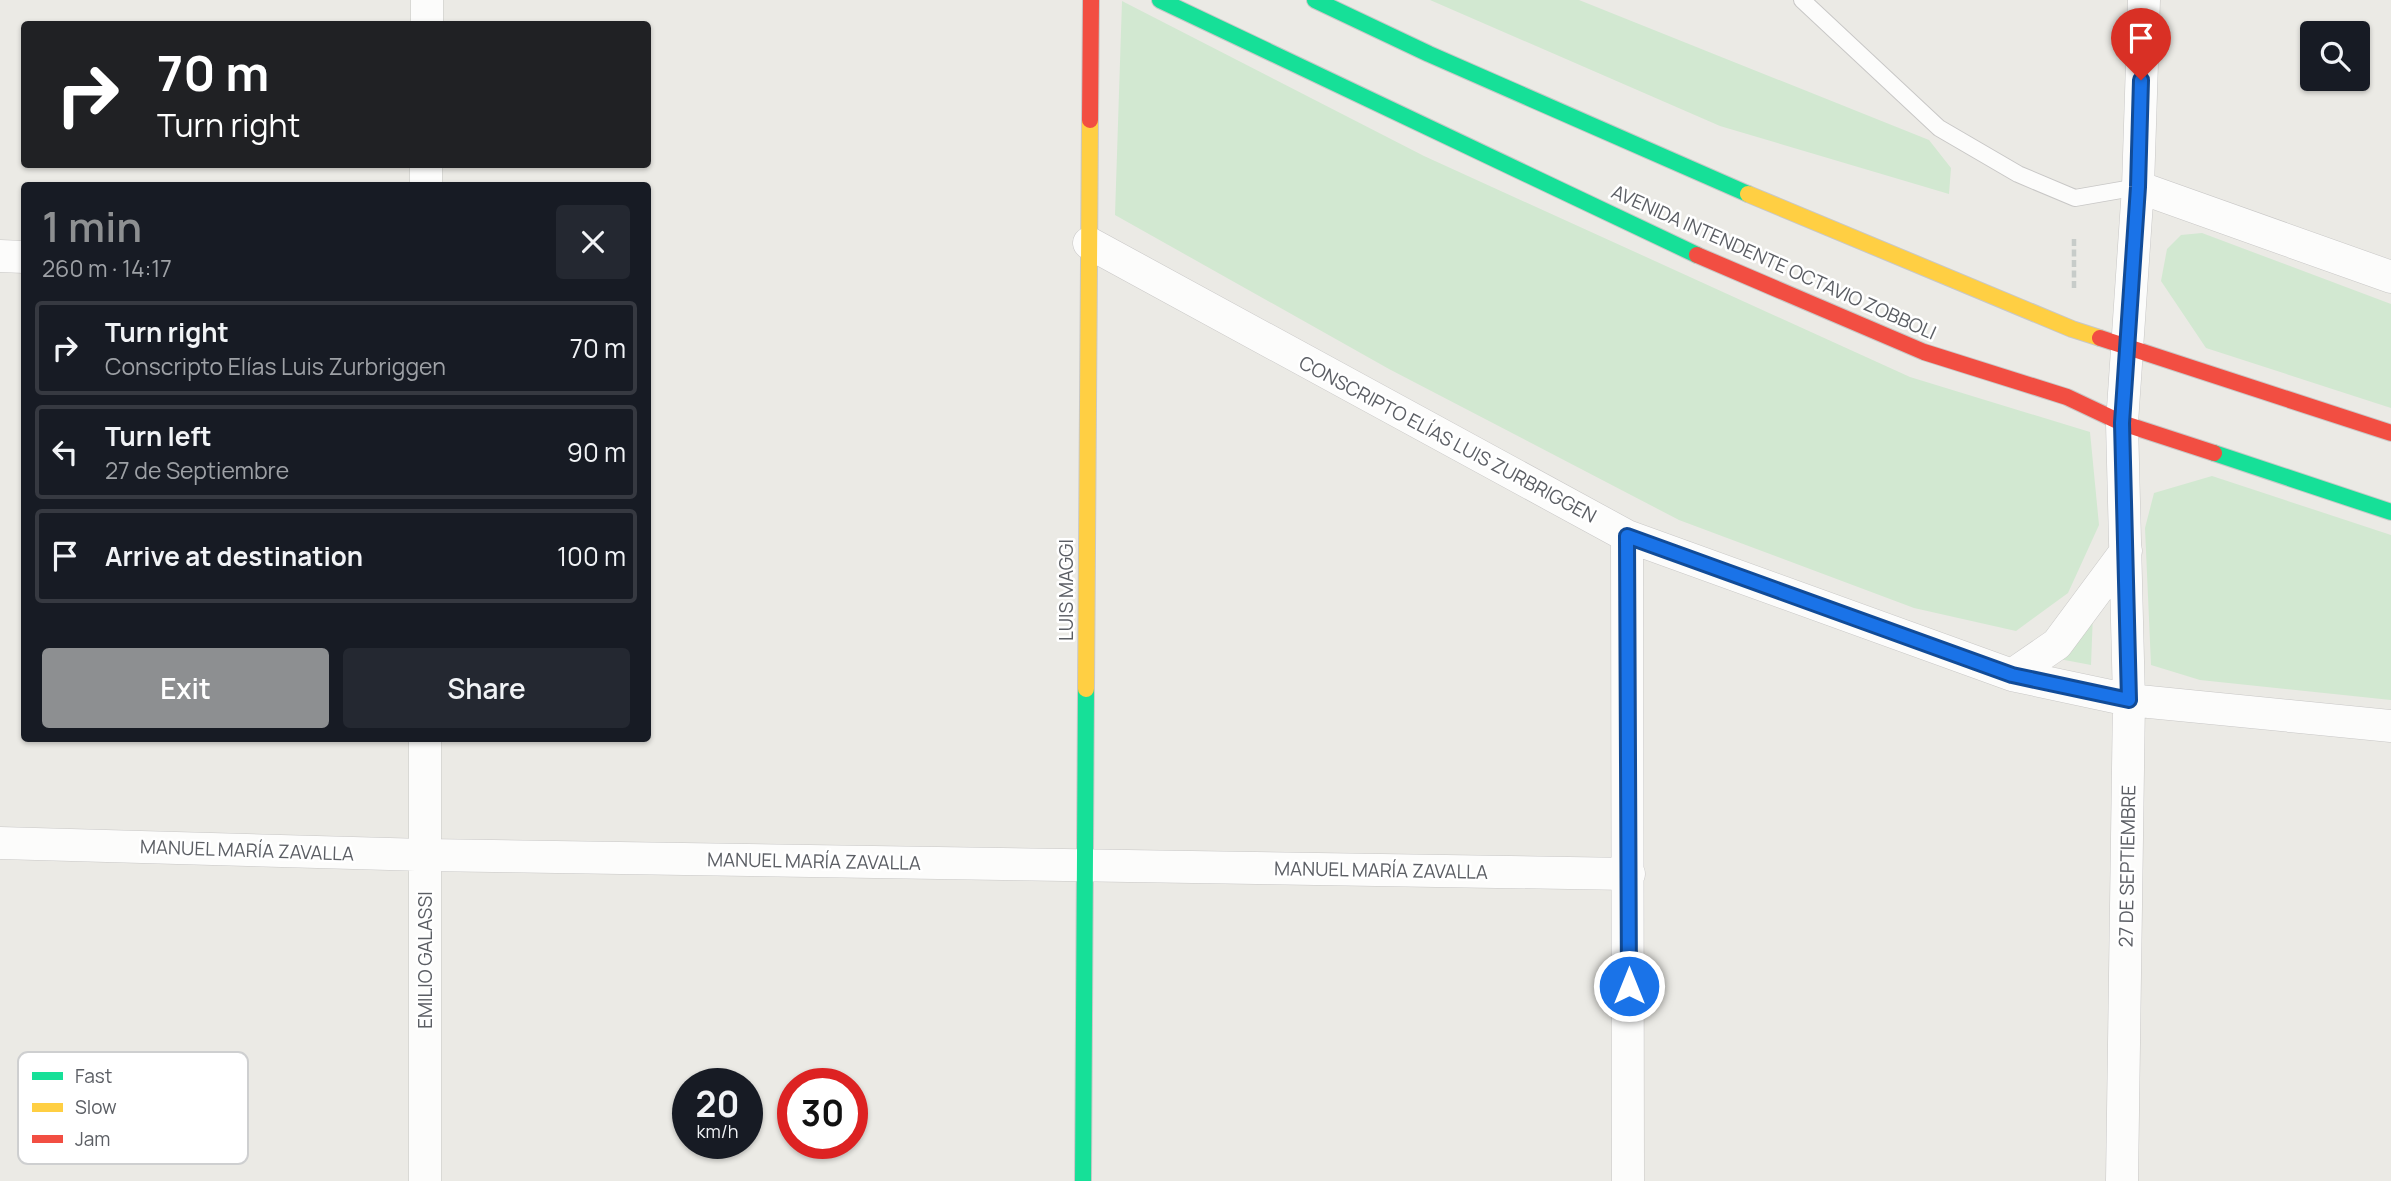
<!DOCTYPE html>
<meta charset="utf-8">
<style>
body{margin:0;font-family:Manrope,sans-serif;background:#242831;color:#f1f3f6;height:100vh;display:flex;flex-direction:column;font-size:26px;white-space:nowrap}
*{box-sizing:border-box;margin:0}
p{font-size:23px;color:#9ea1a6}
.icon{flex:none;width:38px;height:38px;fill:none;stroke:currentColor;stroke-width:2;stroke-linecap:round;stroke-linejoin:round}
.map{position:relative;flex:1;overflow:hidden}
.side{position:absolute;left:21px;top:182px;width:630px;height:560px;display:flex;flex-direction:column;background:#171b24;border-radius:7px;box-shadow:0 2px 5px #0004}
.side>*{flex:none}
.top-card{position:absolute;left:21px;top:21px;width:630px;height:147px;border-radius:7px;box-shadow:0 2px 5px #0004;background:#202124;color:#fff;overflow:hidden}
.tools{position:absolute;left:2300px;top:21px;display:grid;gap:14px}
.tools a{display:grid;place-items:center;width:70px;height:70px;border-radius:7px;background:#171b24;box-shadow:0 2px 5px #0004;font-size:35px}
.speed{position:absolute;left:672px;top:1068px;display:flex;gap:14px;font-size:35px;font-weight:700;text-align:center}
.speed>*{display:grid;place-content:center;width:91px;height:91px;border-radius:50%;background:#171b24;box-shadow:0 2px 5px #0004;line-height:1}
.speed small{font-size:18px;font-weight:400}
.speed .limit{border:10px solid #d22;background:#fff;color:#111}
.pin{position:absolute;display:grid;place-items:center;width:60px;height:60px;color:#fff;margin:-72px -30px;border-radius:50% 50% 50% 0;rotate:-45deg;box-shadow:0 0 7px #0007}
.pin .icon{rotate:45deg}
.me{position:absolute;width:77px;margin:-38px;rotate:0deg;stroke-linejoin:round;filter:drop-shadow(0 0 5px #0008)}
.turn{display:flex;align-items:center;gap:24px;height:147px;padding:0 21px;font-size:32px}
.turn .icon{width:91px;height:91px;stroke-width:2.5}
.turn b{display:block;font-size:49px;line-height:60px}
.round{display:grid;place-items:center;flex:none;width:74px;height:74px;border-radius:7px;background:#242831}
.overview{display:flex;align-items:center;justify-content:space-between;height:119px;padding:0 21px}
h1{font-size:42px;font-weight:600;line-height:52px;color:#8d8f91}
.button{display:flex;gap:14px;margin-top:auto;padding:14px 21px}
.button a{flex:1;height:80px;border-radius:7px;background:#8d8f91;color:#fff;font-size:28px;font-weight:600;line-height:80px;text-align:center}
.button a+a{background:#242831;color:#f1f3f6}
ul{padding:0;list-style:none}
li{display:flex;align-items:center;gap:21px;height:94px;margin:0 14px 10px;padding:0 7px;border:4px solid #363941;border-radius:7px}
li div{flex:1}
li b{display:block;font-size:26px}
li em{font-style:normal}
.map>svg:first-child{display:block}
.green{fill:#d2e8d1}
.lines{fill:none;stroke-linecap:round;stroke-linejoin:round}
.lane-casing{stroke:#c8c7c6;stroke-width:18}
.street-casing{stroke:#c8c7c6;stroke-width:33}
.fast-casing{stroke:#c8c8c7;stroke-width:18}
.slow-casing{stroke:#c8c8c7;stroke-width:18}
.jam-casing{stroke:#c8c8c7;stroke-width:18}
.path{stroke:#c7ccc9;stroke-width:4.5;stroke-dasharray:7 3.5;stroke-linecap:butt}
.lane{stroke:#fcfcfb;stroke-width:16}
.street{stroke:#fcfcfb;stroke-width:32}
.fast{stroke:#16e098;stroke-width:16}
.slow{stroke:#ffcf43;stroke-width:16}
.jam{stroke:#f24e42;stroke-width:16}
.route-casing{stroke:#114b97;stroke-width:18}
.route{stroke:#1a73e8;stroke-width:12}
.labels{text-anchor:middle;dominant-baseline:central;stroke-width:5;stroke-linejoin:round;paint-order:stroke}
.street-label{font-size:19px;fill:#5b5e64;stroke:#fff}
.key{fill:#fff;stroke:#cecfd0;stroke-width:2}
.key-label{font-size:19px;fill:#5b5e64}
</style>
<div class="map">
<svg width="2391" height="1181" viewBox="0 0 2391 1181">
<rect width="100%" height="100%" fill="#ebeae5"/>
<path class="green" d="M1430,0H1579L1929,140L1951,168L1949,194L1720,126Z
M1122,1L1424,156L1910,377L2090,432L2099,525L2068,593L2016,631L1914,608L1679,520L1389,369L1115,215Z
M2202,233L2391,304V408L2206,348L2161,281L2167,249L2181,235Z
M2212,476L2391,535V700L2200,680L2151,665L2145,528L2154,493Z
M2093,613L2091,665L2054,658Z"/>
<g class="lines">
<g class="lane-casing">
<path id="lane" d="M1802,0L1939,128L2018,174L2075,198L2138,187"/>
</g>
<g class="street-casing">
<path id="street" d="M427,24V0
M426,186V164
M2138,187L2391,277
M1089,243L1627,536L2012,675L2129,700L2391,726
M0,256L24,257
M1627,536L1628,1181
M2012,675L2057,644L2126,551
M0,843L425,855L1629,874
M425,1181V738
M2122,1181L2129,700L2122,423L2138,187L2144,0"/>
</g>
<g class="fast-casing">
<path id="fast" d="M1160,0L1697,255
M1315,0L1429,54L1748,194
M2214,453L2391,512
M1083,1181L1086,689"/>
</g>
<g class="slow-casing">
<path id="slow" d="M1748,194L2072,329L2100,338
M1086,689L1090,120"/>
</g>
<g class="jam-casing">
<path id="jam" d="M1090,120L1091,0
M1697,255L1924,352L2067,397L2122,423L2214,453
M2100,338L2391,433"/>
</g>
<path class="path" d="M2074,288V239"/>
<use href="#lane" class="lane"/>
<use href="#street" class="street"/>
<use href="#fast" class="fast"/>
<use href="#slow" class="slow"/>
<use href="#jam" class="jam"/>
</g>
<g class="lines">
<g class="route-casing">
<path id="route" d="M1629,986L1627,536L2012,675L2129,700L2122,423L2138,187L2141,80"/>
</g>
<use href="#route" class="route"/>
</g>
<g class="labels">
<g class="street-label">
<text transform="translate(1774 262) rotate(24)">AVENIDA INTENDENTE OCTAVIO ZOBBOLI</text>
<text transform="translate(1448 439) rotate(28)">CONSCRIPTO ELÍAS LUIS ZURBRIGGEN</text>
<text transform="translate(1066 590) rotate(-90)">LUIS MAGGI</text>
<text transform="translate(247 850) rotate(2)">MANUEL MARÍA ZAVALLA</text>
<text transform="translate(814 861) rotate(1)">MANUEL MARÍA ZAVALLA</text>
<text transform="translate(2127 866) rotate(-89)">27 DE SEPTIEMBRE</text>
<text transform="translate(1381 870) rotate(1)">MANUEL MARÍA ZAVALLA</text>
<text transform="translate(425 960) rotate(-90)">EMILIO GALASSI</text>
</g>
</g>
<rect x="18" y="1052" width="230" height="112" rx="10" class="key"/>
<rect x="32" y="1072" width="31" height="8" fill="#16e098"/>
<rect x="32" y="1103" width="31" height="9" fill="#ffcf43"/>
<rect x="32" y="1135" width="31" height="8" fill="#f24e42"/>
<g class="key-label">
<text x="75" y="1083">Fast</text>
<text x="75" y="1114">Slow</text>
<text x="75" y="1146">Jam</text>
</g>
</svg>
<div class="tools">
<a><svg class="icon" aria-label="search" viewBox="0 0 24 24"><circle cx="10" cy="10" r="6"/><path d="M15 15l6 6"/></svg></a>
</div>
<div class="speed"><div>20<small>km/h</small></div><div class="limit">30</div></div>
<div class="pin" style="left:2141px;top:80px;background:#d93025"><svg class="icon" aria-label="arrive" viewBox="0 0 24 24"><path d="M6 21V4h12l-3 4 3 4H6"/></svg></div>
<svg class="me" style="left:1629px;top:986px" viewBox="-20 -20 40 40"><circle r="17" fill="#1a73e8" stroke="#fff" stroke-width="3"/><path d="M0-11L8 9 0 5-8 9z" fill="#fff"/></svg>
<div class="top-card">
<div class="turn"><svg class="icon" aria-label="right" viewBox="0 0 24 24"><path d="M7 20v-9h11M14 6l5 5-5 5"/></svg><div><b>70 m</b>Turn right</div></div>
</div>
<section class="side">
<div class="overview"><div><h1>1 min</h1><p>260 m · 14:17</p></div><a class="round"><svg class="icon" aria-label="close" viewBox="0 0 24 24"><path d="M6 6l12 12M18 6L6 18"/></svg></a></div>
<ul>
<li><svg class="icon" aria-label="right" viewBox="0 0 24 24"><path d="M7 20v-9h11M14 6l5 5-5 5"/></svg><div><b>Turn right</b><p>Conscripto Elías Luis Zurbriggen</p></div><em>70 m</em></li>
<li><svg class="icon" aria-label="left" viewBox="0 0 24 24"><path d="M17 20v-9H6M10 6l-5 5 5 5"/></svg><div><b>Turn left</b><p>27 de Septiembre</p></div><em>90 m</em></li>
<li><svg class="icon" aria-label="arrive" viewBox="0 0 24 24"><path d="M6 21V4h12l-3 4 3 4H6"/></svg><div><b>Arrive at destination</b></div><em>100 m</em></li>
</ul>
<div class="button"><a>Exit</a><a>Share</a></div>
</section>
</div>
